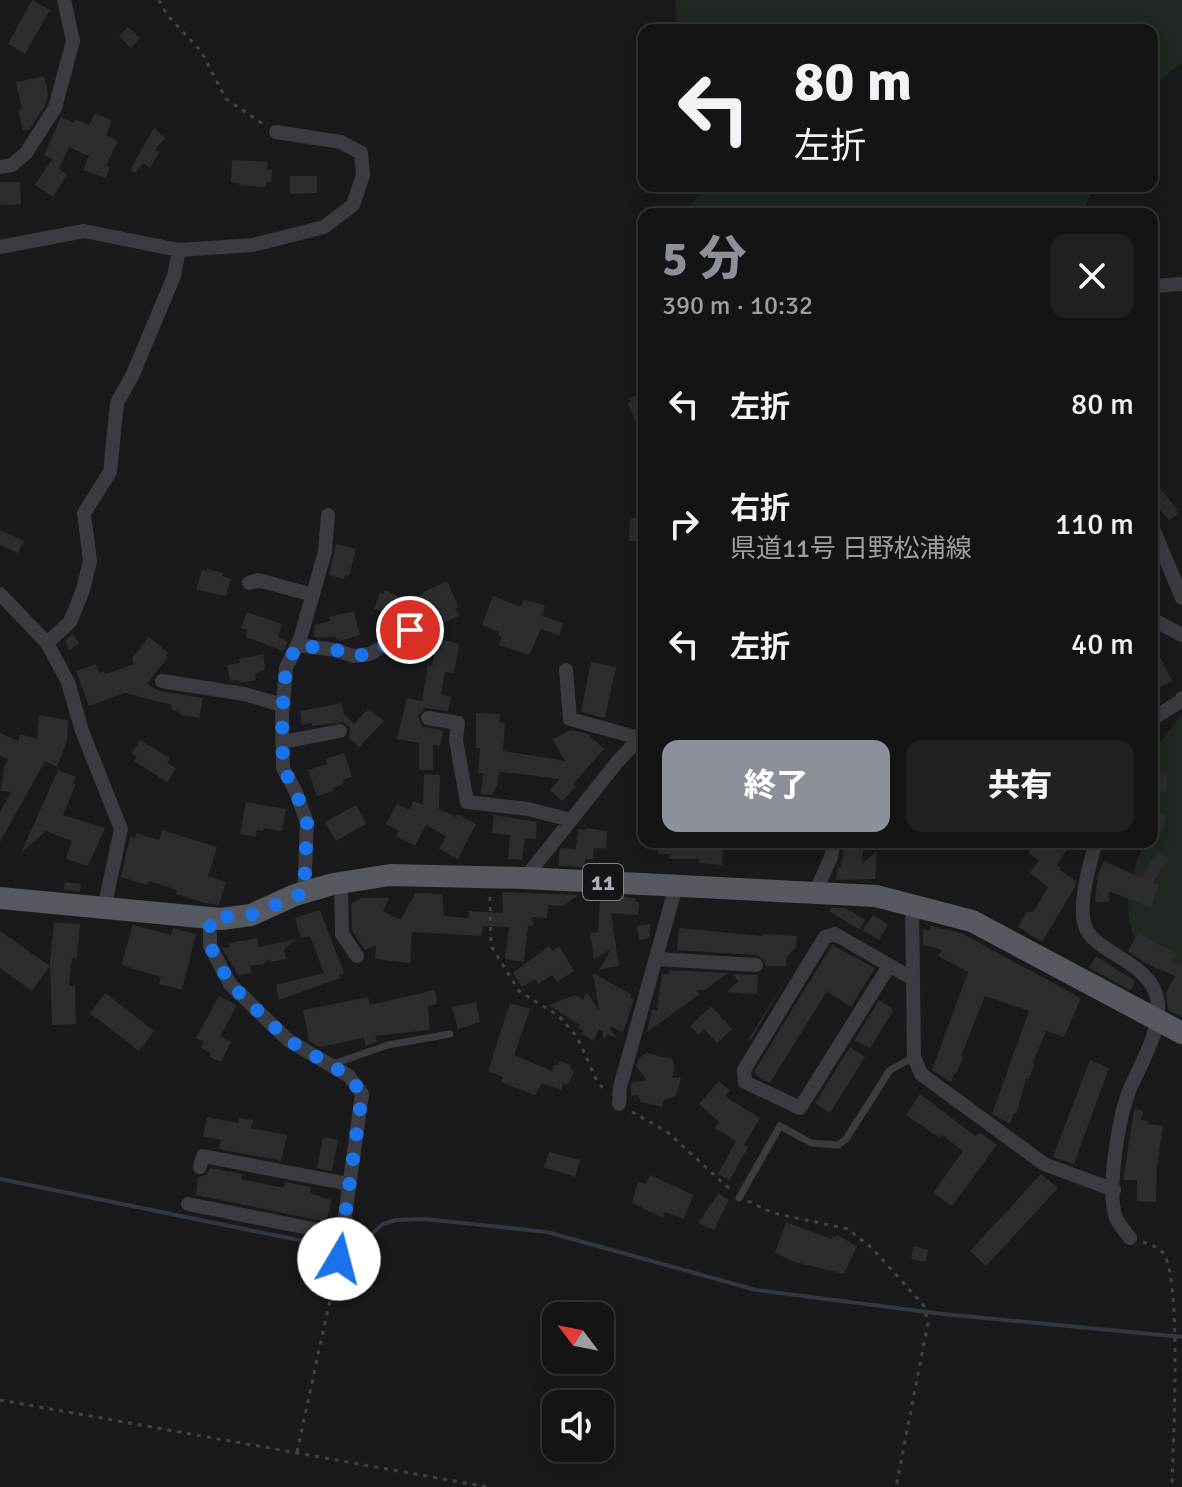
<!DOCTYPE html>
<html lang="ja">
<meta charset="utf-8">
<style>
body{margin:0;font-family:Signika,"Noto Sans JP",sans-serif;background:#212122;color:#f1f3f6;height:100vh;display:flex;flex-direction:column;font-size:30px;white-space:nowrap}
*{box-sizing:border-box;margin:0}
p{font-size:26px;color:#9d9ea0}
.icon{flex:none;width:44px;height:44px;fill:none;stroke:currentColor;stroke-width:2;stroke-linecap:round;stroke-linejoin:round}
.map{position:relative;flex:1;overflow:hidden}
.details{position:absolute;left:638px;top:208px;width:520px;height:640px;display:flex;flex-direction:column;background:#141415;border-radius:16px;box-shadow:0 4px 20px #0003,0 0 0 2px #333334}
.details>*{flex:none}
.hud{position:absolute;left:638px;top:24px;width:520px;height:168px;border-radius:16px;box-shadow:0 4px 20px #0003,0 0 0 2px #333334;background:#141415;color:#f1f3f6;overflow:hidden}
.needle{width:52px;rotate:302deg}
.controls{position:absolute;left:542px;top:1302px;display:grid;gap:16px}
.controls a{display:grid;place-items:center;width:72px;height:72px;border-radius:16px;background:#141415;box-shadow:0 4px 20px #0003,0 0 0 2px #333334;font-size:40px}
.pin{position:absolute;display:grid;place-items:center;width:68px;height:68px;color:#fff;margin:-34px;border:4px solid #fff;border-radius:50%;box-shadow:0 2px 8px #0007}
.me{position:absolute;width:88px;margin:-44px;rotate:8deg;stroke-linejoin:round;filter:drop-shadow(0 0 6px #0008)}
.turn{display:flex;align-items:center;gap:28px;height:168px;padding:0 24px;font-size:36px}
.turn .icon{width:104px;height:104px;stroke-width:2.5}
.turn b{display:block;font-size:56px;line-height:68px}
.round{display:grid;place-items:center;flex:none;width:84px;height:84px;border-radius:16px;background:#212122}
.head{display:flex;align-items:center;justify-content:space-between;height:136px;padding:0 24px}
h1{font-size:48px;font-weight:800;line-height:60px;color:#8c9099}
.action{display:flex;gap:16px;margin-top:auto;padding:16px 24px}
.action a{flex:1;height:92px;border-radius:16px;background:#8c9099;color:#fff;font-size:32px;font-weight:800;line-height:92px;text-align:center}
.action a+a{background:#212122;color:#f1f3f6}
ul{padding:0;list-style:none}
li{display:flex;align-items:center;gap:24px;height:120px;padding:0 24px}
li div{flex:1}
li b{display:block;font-size:30px}
li em{font-style:normal}
.map>svg:first-child{display:block}
.green{fill:#202821}
.lines{fill:none;stroke-linecap:round;stroke-linejoin:round}
.stream{stroke:#303841;stroke-width:4}
.building{fill:#2d2d30}
.path{stroke:#414348;stroke-width:3;stroke-dasharray:4 6;stroke-linecap:butt}
.lane{stroke:#3b3c41;stroke-width:7}
.street{stroke:#3b3c41;stroke-width:14}
.primary{stroke:#575960;stroke-width:22}
.route{stroke:#1a73e8;stroke-width:14;stroke-dasharray:0 25.2}
.labels{text-anchor:middle;dominant-baseline:central;stroke-width:8;stroke-linejoin:round;paint-order:stroke}
.shield{fill:#151517;stroke:#7f828a;stroke-width:2}
.shield-label{font-size:22px;font-weight:bold;fill:#adb0bc}
</style>
<div class="map">
<svg width="1182" height="1487" viewBox="0 0 1182 1487">
<rect width="100%" height="100%" fill="#1a1a1c"/>
<path class="green" d="M675,0H1182V62L1152,87V30H677Z
M706,186H1094L1082,214H683Z
M1182,714V978C1139,967 1122,925 1130,884C1133,870 1140,856 1144,842H1152V767L1155,749Z"/>
<g class="lines">
<path class="stream" d="M0,1179L352,1251L383,1224L396,1220L425,1219L510,1228L547,1232L756,1290L943,1314L1182,1337"/>
</g>
<path class="building" d="M32,0L50,10L25,54L8,44Z
M128,27L140,38L131,48L119,36Z
M44,76L48,94L46,104L29,130L23,131L18,110L22,109L16,82Z
M95,113L112,121L106,135L118,141L106,166L110,167L106,178L83,170L89,156L69,147L59,169L67,174L53,197L35,185L52,159L44,155L61,117L74,123L75,119L89,125Z
M154,128L165,138L155,150L159,152L150,168L143,163L135,173L130,170Z
M232,160L268,162L267,169L272,170L271,182H266V187L239,185V183L231,182Z
M290,176H317V193L290,194Z
M0,182H20L21,204L0,205Z
M644,393V438H642L628,403L631,402L629,398Z
M1152,479L1178,510L1176,511L1178,514L1169,520L1152,501Z
M630,518H644V541H629Z
M0,530L24,541L18,553L0,545Z
M336,544L356,549L349,576L345,575L344,579L329,575Z
M207,569L223,573L222,576L231,579L226,596L196,590L202,570L207,571Z
M447,581L456,601L458,607L455,608L459,616L432,628L425,613L393,620L391,614L374,609L380,593L383,594L385,590L413,603L424,592Z
M493,596L521,607L523,600L545,605L542,616L563,623L559,635L541,629L529,655L499,645L502,636L498,635L499,632L482,625Z
M354,611L360,635L340,641L334,636L325,638L314,637V625L330,621L329,617Z
M247,612L282,624L278,636L288,642L283,651L246,637L247,630L241,628Z
M73,634L79,643L69,651L65,640Z
M149,637L168,653L166,656L168,657L147,684L160,691L203,698L199,718L181,715L179,712L171,710L172,705L125,693L89,706L76,671L96,664L99,673L104,671L106,674L134,664L132,658Z
M437,639L458,643L459,645L454,673L445,672L441,695L451,697L448,711L425,708L418,716L422,726L443,731L440,746L433,745V770H419V743L397,739L407,698L422,701L428,665L432,666Z
M1152,641L1172,681L1152,691Z
M263,654L265,669L255,674L256,680L240,683L238,680L230,681L227,665L240,663L239,659Z
M591,662L616,667L605,718L581,712Z
M342,703L343,713L354,724L368,709L384,721L359,747L349,737L350,728L344,722L312,726V723L302,725L300,711Z
M476,713L500,714L499,722L505,723L503,751L565,761L552,739L571,730L588,734L604,749L573,784L576,787L562,801L550,790L560,779L521,774L499,772L498,783L492,795L481,794L483,773H478L480,748H476Z
M39,715L68,720L67,741L57,767L45,761L0,842V812L11,792L1,791L4,767L8,759L0,755V733L18,741L20,734L37,739Z
M140,740L170,758L167,763L176,768L167,782L134,761L137,757L132,753Z
M344,753L352,777L343,780L344,784L333,788L334,791L317,796L308,770L327,764L326,759Z
M58,770L76,777L73,783L76,784L63,815L105,828L88,866L66,859L72,841L46,831L21,853Z
M1152,773L1168,775L1166,792L1152,790Z
M424,774L440,775L439,809L456,817L457,814L476,824L458,859L439,849L446,836L426,825L415,846L396,836L399,831L386,824L397,804L409,810L414,801L423,805Z
M246,802L286,809L282,831L264,828L263,831L257,830L256,837L240,834Z
M356,805L366,824L336,841L325,822Z
M1152,810L1167,815L1162,832L1152,829Z
M494,815L537,822L536,839L525,838L522,860L508,859L510,835L492,833Z
M586,828L607,831L606,849L594,848L593,859H585L584,867L559,866V851L561,848L576,849L578,829L586,830Z
M162,830L217,847L208,876L226,882L219,905L205,903L176,894L177,890L149,881L147,885L121,877L130,836L135,838L136,833L159,840Z
M658,842H723L722,865L699,863V859H669V854H658Z
M844,842H864L862,864L877,851L875,879L836,880L837,868H841Z
M1035,842H1072L1057,865L1061,868L1060,870L1076,881L1075,887L1042,942L1018,927L1027,912H1033L1048,887L1030,873L1039,860L1028,853Z
M1158,851L1169,858L1153,883L1159,885L1151,908L1109,891V902H1095L1098,874L1104,861L1141,878Z
M65,882L81,884L80,892L64,890Z
M502,892L578,895L563,906L548,905L547,918L533,917V926H528L524,962L505,959L509,927L483,926L482,936L412,932L410,963L375,959L376,945L365,950L352,931L351,904L361,898H389L383,911L401,920L415,893L442,894L444,916L468,918L469,911L503,913Z
M600,896L612,899V896L635,898V902H639L638,915L611,913L619,966L600,969L611,949L594,959L590,933L598,932Z
M831,908H846L865,920L860,930L829,911Z
M320,910L344,973L339,975L340,978L279,1000L276,985L324,973L310,936L301,938L295,918Z
M873,915L888,924L879,940L863,930Z
M54,922L80,924L77,958H72L69,986H75L76,1024L52,1025L50,962Z
M650,924V938L639,940L637,926Z
M133,925L171,935L173,928L196,934L182,990L159,984L161,977L121,965Z
M931,926L961,933L1081,998L1064,1037L1046,1031L1033,1062L1035,1063L1029,1079H1026L1017,1113H1014L1010,1124L992,1114L1029,1011L985,996L961,1056L963,1058L957,1072L954,1073L951,1082L932,1070L968,972L938,956L942,950L923,945V929L929,931Z
M679,928L763,936V934L797,936L796,947L787,956L786,966H766L764,960L757,955L677,950Z
M0,931L50,966L32,991L0,968Z
M1138,933L1177,954L1173,961L1182,963V1017L1168,1010L1166,993L1175,976L1145,963L1128,951Z
M257,938L259,947L297,939L284,949L286,959L270,962V959L263,964L250,966L251,973L238,975L222,948L230,947L229,943Z
M832,945L875,968L851,1007L827,991L770,1083L760,1078L754,1072Z
M549,946L552,951L559,946L574,971L557,982L552,975L538,984L535,979L522,987L513,973Z
M1096,956L1135,981L1131,990L1089,968Z
M669,970L728,973L705,990H696L700,994L647,1032L652,1009L657,1011L662,974H669Z
M593,973L632,995L630,997L634,999L623,1033L611,1026L610,1029L616,1038L607,1034L604,1040L602,1031L599,1029L593,1041L582,1034L584,1031L578,1028L580,1025L549,1005L575,995L583,1000L587,992L599,1011Z
M790,973L751,1039L749,1038Z
M733,974L758,975L757,994L727,992L738,981Z
M435,990L437,1004L428,1006L430,1030L375,1036L377,1042L366,1046L364,1038L319,1047L309,1041L303,1010L368,997L370,1005Z
M105,993L154,1031L139,1051L90,1013Z
M219,996L237,1005L220,1036L231,1042L221,1062L209,1057L211,1053L201,1048L204,1042L196,1038Z
M879,1000L892,1008V1013L870,1048L854,1041Z
M476,1002L480,1022L458,1029L452,1007Z
M510,1003L530,1009L514,1055L552,1071L554,1064L558,1065L560,1061L571,1065L570,1069L574,1071L568,1085L563,1083L561,1090L542,1083L535,1095L501,1082L503,1077L488,1071Z
M711,1006L732,1029L717,1043L704,1029L698,1035L690,1026Z
M850,1047L865,1057L830,1113L815,1103Z
M646,1053L672,1059L675,1068L672,1078L681,1077L676,1096L664,1100L662,1107L641,1102L638,1095L631,1096V1083L646,1080L636,1066L639,1058Z
M1090,1060L1109,1068L1074,1164L1053,1157Z
M719,1081L730,1091L725,1096L760,1118L744,1145L748,1147L730,1180L718,1174L736,1141L715,1128L719,1122L699,1104Z
M920,1094L975,1136L981,1133L997,1145L952,1206L933,1193L963,1151L942,1135L940,1138L906,1115Z
M1134,1109L1143,1111L1141,1120L1149,1121L1148,1124L1163,1126L1157,1166L1156,1202L1137,1201V1180H1123Z
M207,1117L238,1123L239,1118L253,1120L251,1128L287,1135L281,1161L219,1149L221,1140L203,1136Z
M323,1137L338,1140L332,1171L317,1168Z
M549,1152L580,1160L575,1177L544,1167Z
M210,1168L242,1174L241,1179L284,1188L285,1182L311,1187L310,1193L331,1200L327,1222L196,1195L198,1177L206,1175Z
M1041,1174L1058,1188L986,1266L970,1251Z
M650,1175L693,1195L684,1219L665,1212L663,1218L632,1203L638,1182L646,1184Z
M719,1193L729,1200L714,1230L698,1223Z
M786,1222L831,1239L832,1236L836,1237L837,1235L857,1246L844,1274L795,1262L775,1253Z
M914,1246L928,1250L926,1262L911,1259Z"/>
<g class="lines">
<path class="path" d="M159,0L167,15L201,51L226,99L266,126
M490,897L491,946L519,991L559,1016L577,1037L598,1083L604,1089
M632,1112L666,1131L732,1191
M748,1201L773,1213L848,1229L873,1249L924,1306L928,1323L896,1487
M1143,1242C1151,1245 1159,1247 1164,1254C1182,1284 1173,1443 1172,1487
M0,1400L488,1487
M297,1452L336,1272"/>
<path class="lane" d="M330,1065L388,1045L450,1034
M739,1198L780,1126L811,1143L838,1145L846,1139L890,1070L914,1057"/>
<path class="street" d="M0,167L12,165L26,153L55,108L73,41L64,0
M0,247L84,231L179,250L253,245L324,227L353,205L363,175L361,153L341,142L276,132
M1152,286L1182,284
M1152,526L1182,598
M249,583L258,580L313,595
M0,594L47,643L68,682L82,731L121,829L104,909
M1152,619L1182,635
M47,643L70,622L83,590L90,561L84,513L110,472L117,403L133,374L174,276L179,250
M297,645L336,650L353,656L370,654L410,630
M566,670L570,719L639,738
M162,681L244,694L282,705
M428,718L458,723L456,740L467,802L528,809L571,820
M1152,719L1181,701L1182,698
M283,742L340,731
M1096,842C1090,862 1078,906 1085,926C1094,954 1155,962 1158,1004C1160,1034 1140,1065 1129,1091C1119,1118 1106,1191 1116,1218C1119,1225 1126,1232 1130,1238
M525,878L618,761L644,734
M341,883L342,934L357,956
M304,893L307,823L296,792L283,768L282,715L286,668L300,639L325,552L328,515
M815,893L831,857L834,842
M912,904L914,1057L921,1074L1044,1164L1114,1190
M210,918V946L230,984L288,1040L349,1076L362,1094L339,1259
M656,959L756,965
M889,966L800,1108L745,1082L744,1070L825,937L835,934L913,979
M619,1104L620,1087L676,886
M200,1167L203,1156L349,1184
M188,1204L343,1235"/>
<path class="primary" d="M0,898L221,919L251,915L295,895L333,884L390,875L525,878L876,896L972,921L1182,1033"/>
</g>
<g class="lines">
<path class="route" d="M339,1259L362,1094L349,1076L288,1040L230,984L210,946V918L251,915L304,893L307,823L296,792L283,768L282,715L286,668L297,645L336,650L353,656L370,654L410,630"/>
</g>
<g class="labels">
<rect class="shield" x="583" y="864" width="40" height="36" rx="6"/>
<g class="shield-label">
<text x="603" y="882">11</text>
</g>
</g>
</svg>
<div class="controls">
<a><svg class="needle" viewBox="-14 -14 28 28"><path d="M0-13l5 13h-10z" fill="#e53935"/><path d="M0 13l5-13h-10z" fill="#9d9ea0"/></svg></a>
<a><svg class="icon" aria-label="sound" viewBox="0 0 24 24"><path d="M4 9h4l5-4v14l-5-4H4zM17 9q2 3 0 6"/></svg></a>
</div>
<div class="pin" style="left:410px;top:630px;background:#d93025"><svg class="icon" aria-label="arrive" viewBox="0 0 24 24"><path d="M6 21V4h12l-3 4 3 4H6"/></svg></div>
<svg class="me" style="left:339px;top:1259px" viewBox="-20 -20 40 40"><circle r="19" fill="#fff"/><path d="M0-13L10 11 0 6-10 11z" fill="#1a73e8"/></svg>
<div class="hud">
<div class="turn"><svg class="icon" aria-label="left" viewBox="0 0 24 24"><path d="M17 20v-9H6M10 6l-5 5 5 5"/></svg><div><b>80 m</b>左折</div></div>
</div>
<section class="details">
<div class="head"><div><h1>5 分</h1><p>390 m · 10:32</p></div><a class="round"><svg class="icon" aria-label="close" viewBox="0 0 24 24"><path d="M6 6l12 12M18 6L6 18"/></svg></a></div>
<ul>
<li><svg class="icon" aria-label="left" viewBox="0 0 24 24"><path d="M17 20v-9H6M10 6l-5 5 5 5"/></svg><div><b>左折</b></div><em>80 m</em></li>
<li><svg class="icon" aria-label="right" viewBox="0 0 24 24"><path d="M7 20v-9h11M14 6l5 5-5 5"/></svg><div><b>右折</b><p>県道11号 日野松浦線</p></div><em>110 m</em></li>
<li><svg class="icon" aria-label="left" viewBox="0 0 24 24"><path d="M17 20v-9H6M10 6l-5 5 5 5"/></svg><div><b>左折</b></div><em>40 m</em></li>
</ul>
<div class="action"><a>終了</a><a>共有</a></div>
</section>
</div>
